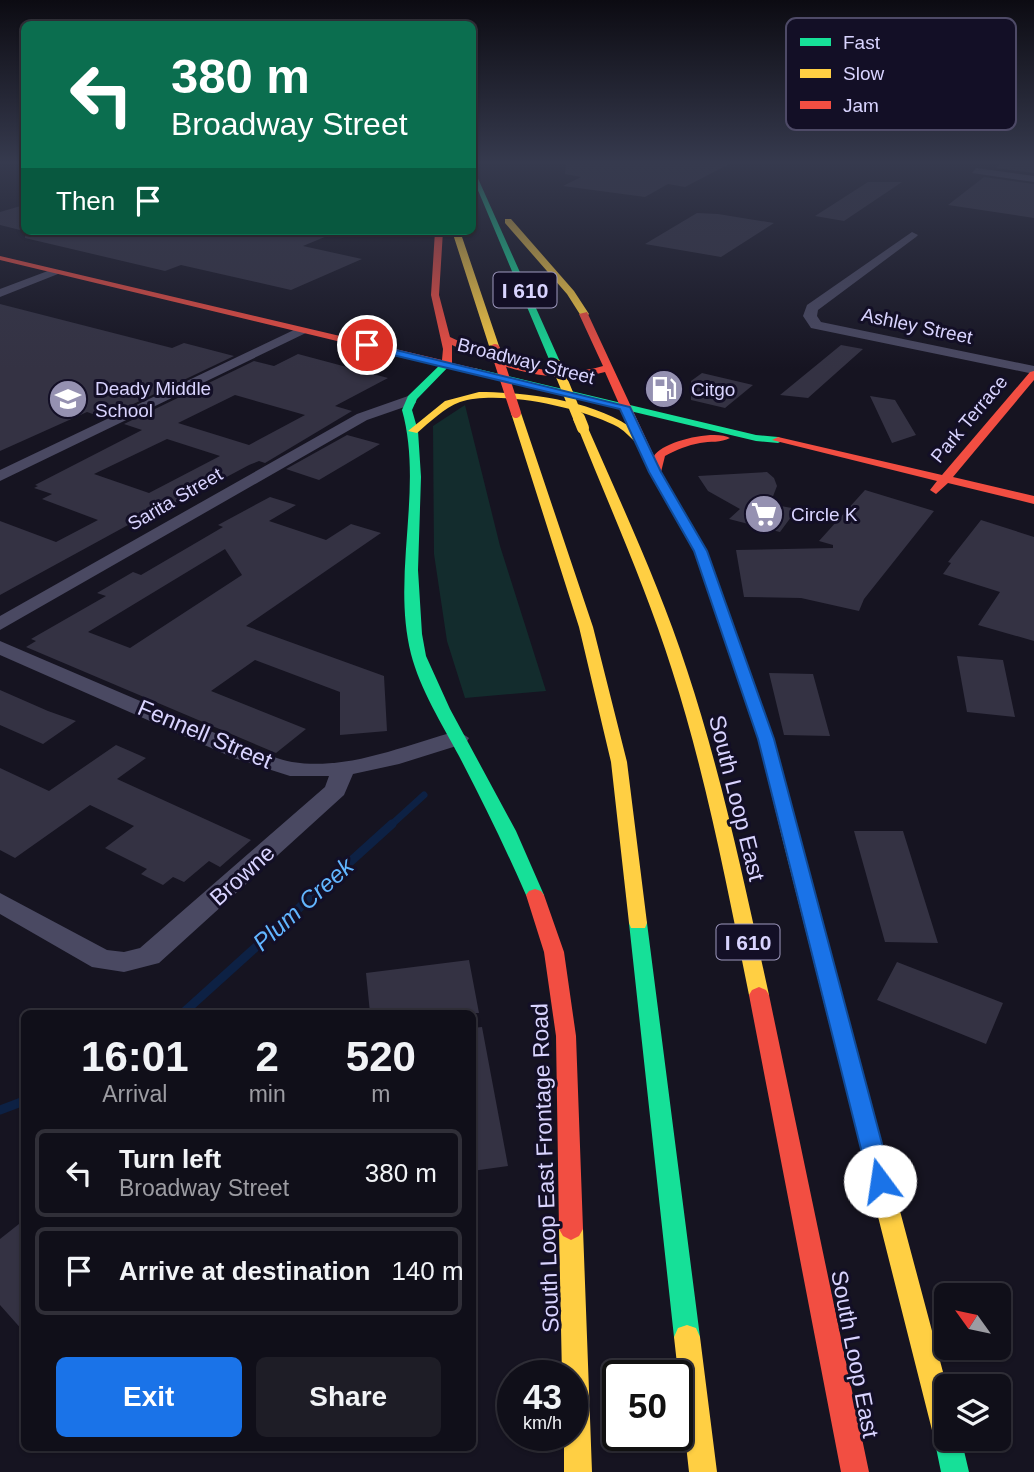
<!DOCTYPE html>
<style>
body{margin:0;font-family:Helvetica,sans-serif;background:#1e1d26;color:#f1f3f6;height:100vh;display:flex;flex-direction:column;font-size:26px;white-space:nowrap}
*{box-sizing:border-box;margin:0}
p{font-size:23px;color:#9c9ca2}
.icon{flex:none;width:38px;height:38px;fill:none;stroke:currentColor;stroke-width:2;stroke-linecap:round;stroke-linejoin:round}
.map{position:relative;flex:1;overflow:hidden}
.panel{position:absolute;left:21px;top:1010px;width:455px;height:441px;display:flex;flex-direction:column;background:#100f19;border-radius:10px;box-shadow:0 2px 5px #0004,0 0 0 2px #302f38}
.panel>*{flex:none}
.hud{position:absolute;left:21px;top:21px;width:455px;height:214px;border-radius:10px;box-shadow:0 2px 5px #0004,0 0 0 2px #302f38;background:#0b6e4f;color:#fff;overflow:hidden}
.needle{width:46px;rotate:303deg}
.tools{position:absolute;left:934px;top:1283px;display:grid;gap:14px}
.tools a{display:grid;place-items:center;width:77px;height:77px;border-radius:10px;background:#100f19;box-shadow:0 2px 5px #0004,0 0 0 2px #302f38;font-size:35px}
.speed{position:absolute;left:497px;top:1360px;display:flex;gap:14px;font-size:35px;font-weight:700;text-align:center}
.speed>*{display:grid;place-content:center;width:91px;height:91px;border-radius:50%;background:#100f19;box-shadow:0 2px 5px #0004,0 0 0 2px #302f38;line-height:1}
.speed small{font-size:18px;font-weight:400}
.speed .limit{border:4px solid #111;border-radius:10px;background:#fff;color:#111}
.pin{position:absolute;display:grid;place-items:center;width:60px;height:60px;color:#fff;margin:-30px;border:4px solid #fff;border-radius:50%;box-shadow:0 2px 7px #0007}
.me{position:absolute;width:77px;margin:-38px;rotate:346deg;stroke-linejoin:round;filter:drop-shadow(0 0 5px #0008)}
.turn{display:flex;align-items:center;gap:24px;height:147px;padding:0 35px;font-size:32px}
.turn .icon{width:91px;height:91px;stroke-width:2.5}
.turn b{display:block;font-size:49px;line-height:60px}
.then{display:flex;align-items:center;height:66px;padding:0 35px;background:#0003;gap:14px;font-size:26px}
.eta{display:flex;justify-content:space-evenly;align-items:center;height:119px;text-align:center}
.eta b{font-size:42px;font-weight:600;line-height:49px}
.primary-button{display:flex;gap:14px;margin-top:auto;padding:14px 35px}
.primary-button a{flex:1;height:80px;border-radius:10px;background:#1a73e8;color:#fff;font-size:28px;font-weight:600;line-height:80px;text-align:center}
.primary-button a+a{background:#1e1d26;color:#f1f3f6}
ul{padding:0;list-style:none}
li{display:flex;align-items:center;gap:21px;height:88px;margin:0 14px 10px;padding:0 21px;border:4px solid #302f38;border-radius:10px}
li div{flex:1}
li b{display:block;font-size:26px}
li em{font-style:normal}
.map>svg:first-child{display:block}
.green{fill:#132c2d}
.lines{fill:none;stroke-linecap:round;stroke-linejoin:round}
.stream-far1{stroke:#0d2144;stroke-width:7}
.stream{stroke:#0d2144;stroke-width:9}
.building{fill:#343243;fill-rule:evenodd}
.street{fill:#4a4962;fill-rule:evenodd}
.fast{fill:#16e098;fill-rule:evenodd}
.slow{fill:#ffcf43;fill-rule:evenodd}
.jam{fill:#f24e42;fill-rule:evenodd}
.slow-bridge-far1{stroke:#ffcf43;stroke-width:10}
.slow-bridge{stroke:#ffcf43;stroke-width:12}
.jam-bridge{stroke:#f24e42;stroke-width:10}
.route{fill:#1a73e8;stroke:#114b97;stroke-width:2}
.labels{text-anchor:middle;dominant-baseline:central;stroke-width:6;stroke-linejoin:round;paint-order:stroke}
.far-street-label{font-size:19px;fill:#d9d4ff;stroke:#130f26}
.far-poi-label{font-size:19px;fill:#d9d4ff;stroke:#130f26;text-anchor:start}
.shield{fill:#130f26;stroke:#9e99be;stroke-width:2}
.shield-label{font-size:21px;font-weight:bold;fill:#d9d4ff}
.street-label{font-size:23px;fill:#d9d4ff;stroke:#130f26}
.water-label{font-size:24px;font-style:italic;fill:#62b6ff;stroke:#130f26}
.key{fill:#130f26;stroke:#4e4a67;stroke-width:2}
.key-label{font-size:19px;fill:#d9d4ff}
</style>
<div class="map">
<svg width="1034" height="1472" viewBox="0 0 1034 1472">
<rect width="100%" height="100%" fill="#161421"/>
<path class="green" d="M465,405L500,546L546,691L465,698L447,641L434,554L433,426Z"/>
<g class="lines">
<path class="stream-far1" d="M390,826L424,795"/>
<path class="stream" d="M183,1013L392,824
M0,1110L24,1101"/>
</g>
<path class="building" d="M566,163H731L685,187L668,184L645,197L563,186L581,177L565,174Z
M1002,163H1034V173L996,168Z
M984,177L1034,184V218L948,205Z
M868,182H902L844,221L815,216Z
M24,205V231L0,225V212Z
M697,213L718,214L774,223L721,257L645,244Z
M26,231H339L303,246L362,259L291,290L181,265L165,271L25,238Z
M0,304L172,348L184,343L234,356L104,418L87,412L0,451Z
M841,345L863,349L808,398L780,395Z
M298,354L388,378L335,406L352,411L265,463L259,461L249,465L178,503L172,501L0,595V521L56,542L98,520L42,499L52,494L34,488L38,486L35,485L142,430L124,424L254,361L274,366ZM235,395L305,415L249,445L178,423ZM167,439L220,456L149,493L94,474Z
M702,373L753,385L725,408L691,400V381Z
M870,396L895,400L916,435L892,443Z
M347,435L380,444L319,480L286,469Z
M767,472L774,478L777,486L770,504L797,509L780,532L729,519L740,509L708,491L698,476Z
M865,490L934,511L864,599L859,611L801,598L744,597L736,550L833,548V545L819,541Z
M270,497L296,505L269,521L326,540L351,524L381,533L246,626L384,676L387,731L340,735V692L255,660L211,691L306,729L276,753L26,647L36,641L31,639L106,596L97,593L133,572L141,575L223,527L218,525ZM225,549L242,575L130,648L88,632Z
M981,520L1034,537V641L978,625L1000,592L943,574L951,563L948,562Z
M957,656L1003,660L1015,717L967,712Z
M769,673L813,674L830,736L784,735Z
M0,690L48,711L76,721L43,744L0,725Z
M116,745L146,758L117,779L251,840L220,867L209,861L184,882L173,877L163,885L141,874L147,869L105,848L134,826L90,805L15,858L0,850V768L49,791Z
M854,831H903L938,943L885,942Z
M469,960L479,1013H370L366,973Z
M897,962L1003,1003L986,1044L877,1000Z
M482,1027L508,1166L472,1171V1028Z
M24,1220V1332L0,1305V1239Z"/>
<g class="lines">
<path class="street" d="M976,168L1034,176V182L972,173Z
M912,232L918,235L916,237L818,310L817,316L821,322L1034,366V374L811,328L803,316L807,305Z
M53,269L63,272L0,297V289Z
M298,328L310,331L0,481V470Z
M411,395L416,397V403L367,420L0,630V616L357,414Z
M0,641L250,748C263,752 278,760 292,762C349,771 404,745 458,731L469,738L466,743L399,764L353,774L344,795L159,963L124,972L92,967L0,914V893L107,950L124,952L140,948L325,787L329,776H290L234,758L0,655Z"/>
<path class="fast" d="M472,165L561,364L560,366L551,364L472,176Z
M444,361L452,363L417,399L412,410L418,431L421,477L418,570L422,634L426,656L450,709L516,831L544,895L541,899H529L526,895C505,847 483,802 459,756C442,724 420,689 411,654C391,574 424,489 402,410L408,396Z
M474,368L756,435L778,437L784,440L778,443L756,441L470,373L469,371Z
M638,916L645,918L647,923L700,1337L696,1346L687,1349L678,1346L674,1337L629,923L631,918Z
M947,1425V1438H961L969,1472H941L934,1438L938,1429Z"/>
<path class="slow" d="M505,219H511L574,291L589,314L587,316H581L567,294L505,223Z
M452,231H460L500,349L498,351L490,349Z
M479,392C529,392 614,402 648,443L638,445C632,439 626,432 618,427C583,408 499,389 460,402C444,408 430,422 417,433L408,431L445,401Z
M516,410L521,413L593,627L627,762L647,923L645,928H631L629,923L611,762L579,627L511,413Z
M583,425L588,428C623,508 660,587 687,670C722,776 745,886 769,995L766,1000L759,1003L752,1000L749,995C727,886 706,776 672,670C646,587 610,508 578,428Z
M789,823L798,829L947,1387V1438H960L956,1447L947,1451L938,1447L934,1438L780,829Z
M571,1218L579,1222L583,1229L592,1472H564V1435H572V1376H562L559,1229L563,1222Z
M687,1325L696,1328L700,1337L717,1472H689L674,1337L678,1328Z"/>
<path class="jam" d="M435,231H443L439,295L450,337C497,359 550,382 603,366L579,314L587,312L654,456C662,441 716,429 730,438C721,443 710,441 700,443C688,445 676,450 665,456L661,472L707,551L774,739L798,829L795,833H783L780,829L758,739L695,551L649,472L605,372C553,387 499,367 452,345V363L478,369L479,371L474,374L0,260V256L442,360L443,349L431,295Z
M1034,371V380L953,477L1034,496V504L948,483L936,494L930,490L937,481L772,440L778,437L942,475L1030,372Z
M535,889L541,891L544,895L564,952L576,1036L583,1229L579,1236L571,1240L563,1236L559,1229L556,1036L544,952L526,895L529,891Z
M759,987L766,990L769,995L869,1472H841L749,995L752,990Z"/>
<path class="slow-bridge-far1" d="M556,364L579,420"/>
<path class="slow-bridge" d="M579,418L583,428"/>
<path class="jam-bridge" d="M495,349L516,413"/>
</g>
<linearGradient id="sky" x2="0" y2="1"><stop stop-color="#0c0b12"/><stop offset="0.44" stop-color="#363a4e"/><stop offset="1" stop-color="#363a4e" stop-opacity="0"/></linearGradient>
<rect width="1034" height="369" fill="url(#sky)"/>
<path class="route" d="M367,343L630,407L661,472L707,551L774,739L892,1181L888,1188L880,1191L872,1188L869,1181L758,739L694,551L649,472L620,409L363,348Z"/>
<defs>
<g id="fuel-disc" transform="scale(2.0125)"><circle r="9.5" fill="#9591b1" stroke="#130f26"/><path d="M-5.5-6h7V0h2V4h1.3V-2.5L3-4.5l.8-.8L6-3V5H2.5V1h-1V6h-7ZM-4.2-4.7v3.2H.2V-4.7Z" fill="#fff"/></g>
<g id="school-disc" transform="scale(2.0125)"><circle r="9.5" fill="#9591b1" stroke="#130f26"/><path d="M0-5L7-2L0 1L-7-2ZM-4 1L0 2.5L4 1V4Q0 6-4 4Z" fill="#fff"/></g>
<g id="supermarket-disc" transform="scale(2.0125)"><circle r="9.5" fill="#9591b1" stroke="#130f26"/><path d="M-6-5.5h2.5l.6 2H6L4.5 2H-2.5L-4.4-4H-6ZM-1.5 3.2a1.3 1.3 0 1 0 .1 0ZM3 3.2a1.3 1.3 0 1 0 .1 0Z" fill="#fff"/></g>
</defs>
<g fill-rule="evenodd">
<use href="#fuel-disc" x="664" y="389"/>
<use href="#school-disc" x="68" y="399"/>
<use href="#supermarket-disc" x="764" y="514"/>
</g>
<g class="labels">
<g class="far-street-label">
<text transform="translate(917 326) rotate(12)">Ashley Street</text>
<text transform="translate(526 361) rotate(14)">Broadway Street</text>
<text transform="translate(969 419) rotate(-50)">Park Terrace</text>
<text transform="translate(175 499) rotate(-30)">Sarita Street</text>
</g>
<g class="far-poi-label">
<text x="95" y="388">Deady Middle<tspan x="95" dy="22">School</tspan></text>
<text x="691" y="389">Citgo</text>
<text x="791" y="514">Circle K</text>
</g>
<g class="shield">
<rect x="493.5" y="272.5" width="63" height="35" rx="5"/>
<rect x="716.5" y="924.5" width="63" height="35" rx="5"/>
</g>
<g class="shield-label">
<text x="525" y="290">I 610</text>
<text x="748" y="942">I 610</text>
</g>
<g class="street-label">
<text transform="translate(205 734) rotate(23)">Fennell Street</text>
<text transform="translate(737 798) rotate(76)">South Loop East</text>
<text transform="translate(242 875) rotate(-42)">Browne</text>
<text transform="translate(545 1168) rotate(-92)">South Loop East Frontage Road</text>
<text transform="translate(855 1354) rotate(79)">South Loop East</text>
</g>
<g class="water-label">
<text transform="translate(303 904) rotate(-42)">Plum Creek</text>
</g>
</g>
<rect x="786" y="18" width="230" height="112" rx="10" class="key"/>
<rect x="800" y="38" width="31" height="8" fill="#16e098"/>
<rect x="800" y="69" width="31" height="9" fill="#ffcf43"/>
<rect x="800" y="101" width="31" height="8" fill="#f24e42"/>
<g class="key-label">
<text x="843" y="49">Fast</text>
<text x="843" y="80">Slow</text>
<text x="843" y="112">Jam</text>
</g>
</svg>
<div class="tools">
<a><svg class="needle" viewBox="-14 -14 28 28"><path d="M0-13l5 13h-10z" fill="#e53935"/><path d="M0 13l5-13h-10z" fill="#9c9ca2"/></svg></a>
<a><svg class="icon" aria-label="layers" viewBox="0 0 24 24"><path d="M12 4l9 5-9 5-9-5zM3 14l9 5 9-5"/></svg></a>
</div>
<div class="speed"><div>43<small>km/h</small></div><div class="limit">50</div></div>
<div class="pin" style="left:367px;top:345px;background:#d93025"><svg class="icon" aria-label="arrive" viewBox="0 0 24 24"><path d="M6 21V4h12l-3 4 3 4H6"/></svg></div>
<svg class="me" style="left:880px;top:1181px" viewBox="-20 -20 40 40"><circle r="19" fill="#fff"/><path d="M0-13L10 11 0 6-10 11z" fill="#1a73e8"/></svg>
<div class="hud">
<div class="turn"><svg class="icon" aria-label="left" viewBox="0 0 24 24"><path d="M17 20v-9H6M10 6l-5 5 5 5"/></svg><div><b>380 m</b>Broadway Street</div></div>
<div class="then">Then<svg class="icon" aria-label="arrive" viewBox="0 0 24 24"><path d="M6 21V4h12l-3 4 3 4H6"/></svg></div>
</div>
<section class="panel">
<div class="eta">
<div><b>16:01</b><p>Arrival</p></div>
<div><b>2</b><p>min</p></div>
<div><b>520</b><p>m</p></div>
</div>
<ul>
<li><svg class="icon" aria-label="left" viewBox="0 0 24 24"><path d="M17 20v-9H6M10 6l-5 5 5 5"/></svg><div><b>Turn left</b><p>Broadway Street</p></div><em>380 m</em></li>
<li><svg class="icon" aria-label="arrive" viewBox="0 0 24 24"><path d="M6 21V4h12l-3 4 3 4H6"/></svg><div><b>Arrive at destination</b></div><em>140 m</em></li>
</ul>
<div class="primary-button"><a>Exit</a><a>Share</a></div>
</section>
</div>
